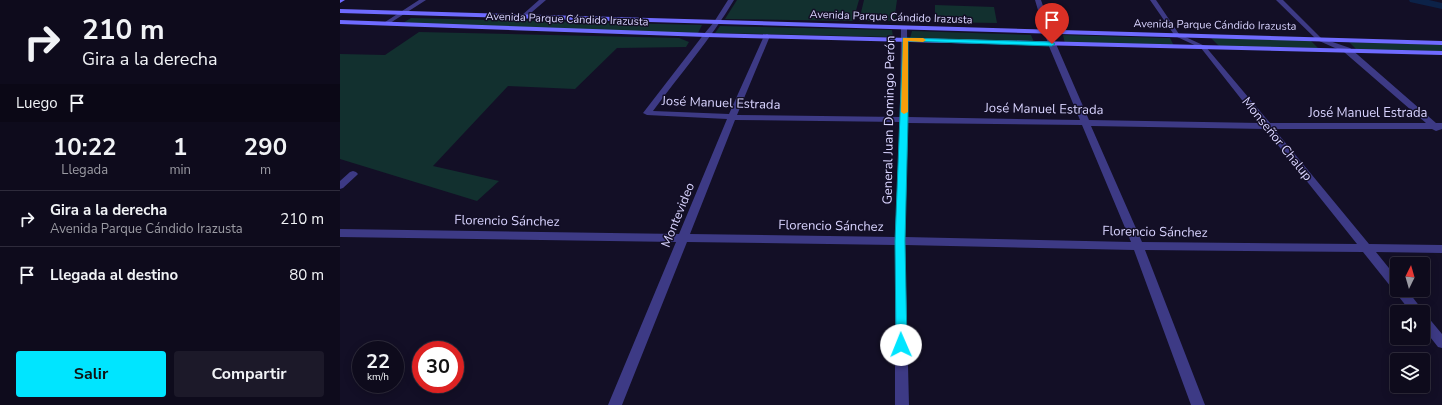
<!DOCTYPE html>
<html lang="es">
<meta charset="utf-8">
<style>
body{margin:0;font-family:"Nunito Sans",sans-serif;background:#1c1929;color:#f1f3f6;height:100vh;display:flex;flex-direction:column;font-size:15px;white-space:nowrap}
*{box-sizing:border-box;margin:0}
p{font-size:13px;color:#9b9ba3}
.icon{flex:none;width:22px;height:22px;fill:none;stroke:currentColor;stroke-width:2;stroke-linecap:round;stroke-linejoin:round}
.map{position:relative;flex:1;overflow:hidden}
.drawer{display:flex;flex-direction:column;background:#0e0b1c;width:340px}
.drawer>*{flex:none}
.top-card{background:#0e0b1c;color:#f1f3f6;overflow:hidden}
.needle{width:26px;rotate:5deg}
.buttons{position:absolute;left:1050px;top:257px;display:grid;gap:8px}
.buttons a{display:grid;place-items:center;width:40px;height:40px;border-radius:4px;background:#0e0b1c;box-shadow:0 2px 10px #0003,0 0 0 1px #2e2b3b;font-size:20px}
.speed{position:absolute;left:12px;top:341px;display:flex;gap:8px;font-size:20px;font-weight:700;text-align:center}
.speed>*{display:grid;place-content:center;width:52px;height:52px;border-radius:50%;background:#0e0b1c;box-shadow:0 2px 10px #0003,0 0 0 1px #2e2b3b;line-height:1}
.speed small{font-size:10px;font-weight:400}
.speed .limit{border:6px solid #d22;background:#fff;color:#111}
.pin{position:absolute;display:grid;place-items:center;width:34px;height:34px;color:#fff;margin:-41px -17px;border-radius:50% 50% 50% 0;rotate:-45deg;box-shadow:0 0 4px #0007}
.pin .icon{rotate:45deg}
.me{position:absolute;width:44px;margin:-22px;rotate:359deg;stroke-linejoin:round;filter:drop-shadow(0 0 3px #0008)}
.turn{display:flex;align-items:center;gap:14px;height:84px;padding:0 16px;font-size:18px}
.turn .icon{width:52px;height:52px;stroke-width:2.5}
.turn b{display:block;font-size:28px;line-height:34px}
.then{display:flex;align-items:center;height:38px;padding:0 16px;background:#0003;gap:8px;font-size:15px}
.eta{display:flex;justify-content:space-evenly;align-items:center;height:68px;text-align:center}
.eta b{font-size:24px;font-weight:700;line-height:28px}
.button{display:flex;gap:8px;margin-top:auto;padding:8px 16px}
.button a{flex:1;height:46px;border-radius:4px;background:#00e5ff;color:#111;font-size:16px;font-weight:700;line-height:46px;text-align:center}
.button a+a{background:#1c1929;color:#f1f3f6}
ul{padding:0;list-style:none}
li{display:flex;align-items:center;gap:12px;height:56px;padding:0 16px;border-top:1px solid #2e2b3b}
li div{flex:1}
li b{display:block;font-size:15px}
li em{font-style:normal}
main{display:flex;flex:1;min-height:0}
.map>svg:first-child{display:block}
.green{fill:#12302f}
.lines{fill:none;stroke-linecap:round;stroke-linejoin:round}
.canal{fill:#0c2248;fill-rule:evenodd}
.street{fill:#3d3a85;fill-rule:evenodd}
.secondary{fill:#6f6bff;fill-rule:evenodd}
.route{fill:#00e5ff;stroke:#0095a6}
.slow{fill:#f59e0b}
.labels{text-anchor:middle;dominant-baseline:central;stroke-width:3;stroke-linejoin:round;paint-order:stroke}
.far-street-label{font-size:11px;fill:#d9d4ff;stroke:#130f26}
.street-label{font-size:13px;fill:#d9d4ff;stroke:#130f26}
</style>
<main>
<section class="drawer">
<div class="top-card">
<div class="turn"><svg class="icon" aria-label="right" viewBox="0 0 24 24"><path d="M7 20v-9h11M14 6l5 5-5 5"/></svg><div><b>210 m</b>Gira a la derecha</div></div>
<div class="then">Luego<svg class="icon" aria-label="arrive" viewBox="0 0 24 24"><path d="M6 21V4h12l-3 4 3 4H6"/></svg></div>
</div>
<div class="eta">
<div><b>10:22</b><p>Llegada</p></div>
<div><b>1</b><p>min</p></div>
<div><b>290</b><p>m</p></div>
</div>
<ul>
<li><svg class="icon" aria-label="right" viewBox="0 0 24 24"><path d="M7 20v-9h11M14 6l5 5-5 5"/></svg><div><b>Gira a la derecha</b><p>Avenida Parque Cándido Irazusta</p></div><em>210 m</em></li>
<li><svg class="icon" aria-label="arrive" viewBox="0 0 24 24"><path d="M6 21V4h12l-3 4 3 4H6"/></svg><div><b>Llegada al destino</b></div><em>80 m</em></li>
</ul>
<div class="button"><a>Salir</a><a>Compartir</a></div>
</section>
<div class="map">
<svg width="1102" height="405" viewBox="0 0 1102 405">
<rect width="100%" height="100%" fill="#130f26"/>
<path class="green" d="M397,0H519L513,21L385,19Z
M524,0H557L554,21H519Z
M595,5L654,7L657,23L595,22Z
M71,18L362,25L358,33L58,26Z
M380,26L552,30L553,37L375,33Z
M572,31L691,35L694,42L570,38Z
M79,32L339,38L349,42L346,47L277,48L235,89L168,86L93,166L159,181L137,201L0,159V54L45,55Z
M723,35L827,38H830L834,46L725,44Z
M871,38L970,40L978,48L879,46Z
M1009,42L1102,45V52L1017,50Z"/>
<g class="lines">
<path class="canal" d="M1069,0H1089L1102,3V9L1070,2Z"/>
<path class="street" d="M79,0H86L47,25L42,24Z
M199,0H206L185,18H181V16Z
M388,0H394C371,39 340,74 313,111L389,114L424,36L427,34L430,36L397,115L560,117L561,28L564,26L567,28L568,117L740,120L708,44L695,0H701L716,44L749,120L920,123L861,48L835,36L810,0H816L839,34L865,46L930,123H1086L1004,52L977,40L936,0H943L981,38L1010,48L1096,123H1102V129L1096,131L1092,129H934L1029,244L1102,245V253L1036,252L1057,278V290H1067L1084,312L1083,314V312H1071L1023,252L805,250L865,405H851L794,250L565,245L569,405H555V245L347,242L282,405H268L336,242L0,237V229L339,234L387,119L307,115L303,113L364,34L374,22ZM395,120L560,122L555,237L350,234ZM568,123L742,125L791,242L565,237ZM751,126L925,129L1017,244L802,242Z
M13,171L16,172L18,174L16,176L3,188L0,189V181L10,172Z
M1083,314L1087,316L1102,334V348L1098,347L1083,328Z"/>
<path class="secondary" d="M0,0H5L0,3Z
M0,9L1102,41V45L0,13Z
M0,20L366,33L1102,51V55L366,37L0,24Z"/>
</g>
<path class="route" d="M563,38L712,42L715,44L712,46L568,41V120L565,241L567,345L565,349L561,350L557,349L556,345L555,241Z"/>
<path class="slow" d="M563,38H583L586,40L583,42L568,41V112L564,114L561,112Z"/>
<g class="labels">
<g class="far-street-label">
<text transform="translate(551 17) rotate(2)">Avenida Parque Cándido Irazusta</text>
<text transform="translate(227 19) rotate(2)">Avenida Parque Cándido Irazusta</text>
<text transform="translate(875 25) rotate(1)">Avenida Parque Cándido Irazusta</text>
</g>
<g class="street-label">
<text transform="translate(381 103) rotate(2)">José Manuel Estrada</text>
<text transform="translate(704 109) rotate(1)">José Manuel Estrada</text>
<text x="1028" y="113">José Manuel Estrada</text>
<text transform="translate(549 120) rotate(-89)">General Juan Domingo Perón</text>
<text transform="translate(937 139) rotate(51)">Monseñor Chalup</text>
<text transform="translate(338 215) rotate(-68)">Montevideo</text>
<text transform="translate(167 221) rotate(1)">Florencio Sánchez</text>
<text transform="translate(491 226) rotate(1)">Florencio Sánchez</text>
<text transform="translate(815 232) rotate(1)">Florencio Sánchez</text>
</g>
</g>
</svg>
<div class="buttons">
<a><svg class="needle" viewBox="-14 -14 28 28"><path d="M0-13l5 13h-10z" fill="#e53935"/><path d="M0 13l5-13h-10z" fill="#9b9ba3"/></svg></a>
<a><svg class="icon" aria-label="sound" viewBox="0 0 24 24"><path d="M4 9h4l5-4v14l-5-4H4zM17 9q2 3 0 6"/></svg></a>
<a><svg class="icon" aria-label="layers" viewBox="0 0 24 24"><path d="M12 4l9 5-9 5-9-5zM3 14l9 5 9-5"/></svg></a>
</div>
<div class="speed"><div>22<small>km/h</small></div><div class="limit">30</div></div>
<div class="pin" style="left:712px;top:44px;background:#d93025"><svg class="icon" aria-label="arrive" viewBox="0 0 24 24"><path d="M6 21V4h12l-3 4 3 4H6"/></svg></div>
<svg class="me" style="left:561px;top:345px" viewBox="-20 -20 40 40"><circle r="19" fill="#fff"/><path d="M0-13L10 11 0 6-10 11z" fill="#00e5ff"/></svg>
</div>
</main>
